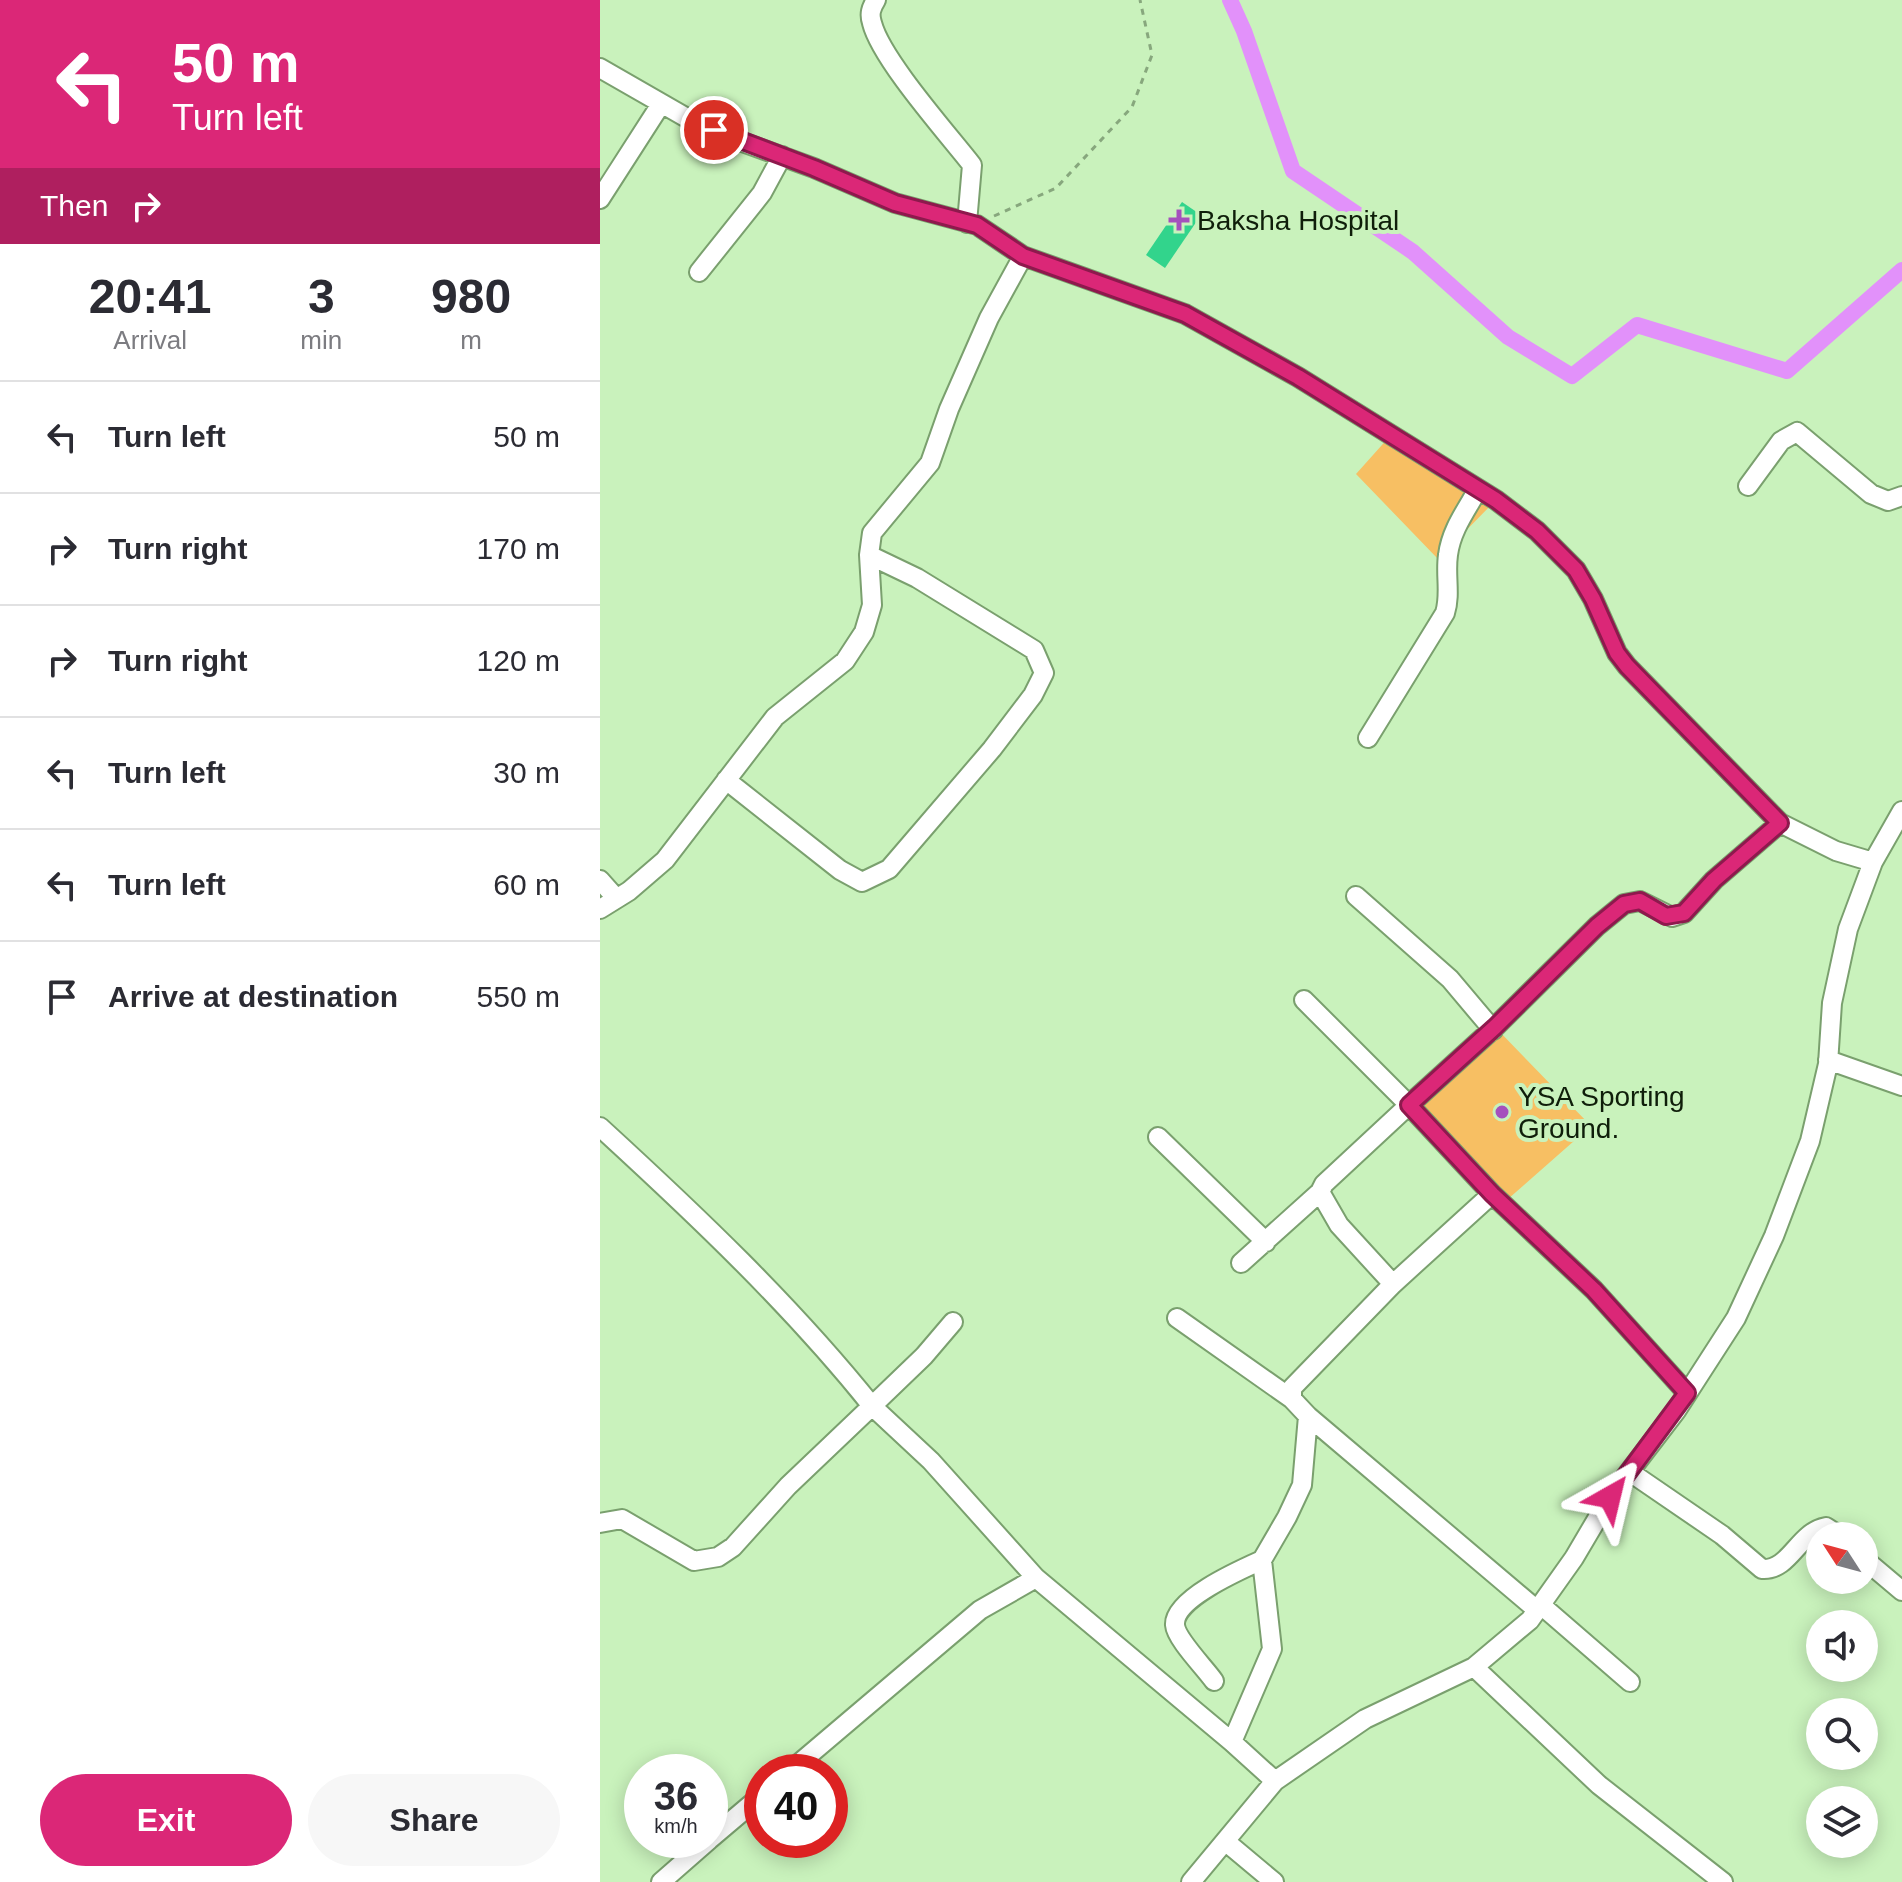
<!DOCTYPE html>
<style>
body{margin:0;font-family:Arial,sans-serif;background:#f7f7f7;color:#2b2b33;height:100vh;display:flex;flex-direction:column;font-size:30px;white-space:nowrap}
*{box-sizing:border-box;margin:0}
p{font-size:26px;color:#7c7c81}
.icon{flex:none;width:44px;height:44px;fill:none;stroke:currentColor;stroke-width:2;stroke-linecap:round;stroke-linejoin:round}
.map{position:relative;flex:1;overflow:hidden}
.drawer{display:flex;flex-direction:column;background:#fff;width:600px}
.drawer>*{flex:none}
.hud{background:#db2777;color:#fff;overflow:hidden}
.needle{width:52px;rotate:306deg}
.buttons{position:absolute;left:1206px;top:1522px;display:grid;gap:16px}
.buttons a{display:grid;place-items:center;width:72px;height:72px;border-radius:50%;background:#fff;box-shadow:0 4px 20px #0003;font-size:40px}
.speed{position:absolute;left:24px;top:1754px;display:flex;gap:16px;font-size:40px;font-weight:700;text-align:center}
.speed>*{display:grid;place-content:center;width:104px;height:104px;border-radius:50%;background:#fff;box-shadow:0 4px 20px #0003;line-height:1}
.speed small{font-size:20px;font-weight:400}
.speed .limit{border:12px solid #d22;background:#fff;color:#111}
.pin{position:absolute;display:grid;place-items:center;width:68px;height:68px;color:#fff;margin:-34px;border:4px solid #fff;border-radius:50%;box-shadow:0 2px 8px #0007}
.me{position:absolute;width:88px;margin:-44px;rotate:37deg;stroke-linejoin:round;filter:drop-shadow(0 0 6px #0008)}
.turn{display:flex;align-items:center;gap:28px;height:168px;padding:0 40px;font-size:36px}
.turn .icon{width:104px;height:104px;stroke-width:2.5}
.turn b{display:block;font-size:56px;line-height:68px}
.then{display:flex;align-items:center;height:76px;padding:0 40px;background:#0003;gap:16px;font-size:30px}
.eta{display:flex;justify-content:space-evenly;align-items:center;height:136px;text-align:center}
.eta b{font-size:48px;font-weight:700;line-height:56px}
.action{display:flex;gap:16px;margin-top:auto;padding:16px 40px}
.action a{flex:1;height:92px;border-radius:48px;background:#db2777;color:#fff;font-size:32px;font-weight:700;line-height:92px;text-align:center}
.action a+a{background:#f7f7f7;color:#2b2b33}
ul{padding:0;list-style:none}
li{display:flex;align-items:center;gap:24px;height:112px;padding:0 40px;border-top:2px solid #e1e1e2}
li div{flex:1}
li b{display:block;font-size:30px}
li em{font-style:normal}
main{display:flex;flex:1;min-height:0}
.map>svg:first-child{display:block}
.green{fill:#f7bf63}
.lines{fill:none;stroke-linecap:round;stroke-linejoin:round}
.canal{stroke:#e291fa;stroke-width:16}
.building{fill:#32d48c}
.minor-casing{stroke:#7aa06e;stroke-width:22}
.path{stroke:#87a77d;stroke-width:3;stroke-dasharray:6 6;stroke-linecap:butt}
.minor{stroke:#fff;stroke-width:18}
.route-casing{stroke:#8e194d;stroke-width:20}
.route{stroke:#db2777;stroke-width:14}
.poi-dot{fill:#a550bd;stroke:#c9f2bc;stroke-width:3}
.labels{text-anchor:middle;dominant-baseline:central;stroke-width:8;stroke-linejoin:round;paint-order:stroke}
.poi-label{font-size:28px;fill:#0f1e0a;stroke:#c9f2bc;text-anchor:start}
</style>
<main>
<section class="drawer">
<div class="hud">
<div class="turn"><svg class="icon" aria-label="left" viewBox="0 0 24 24"><path d="M17 20v-9H6M10 6l-5 5 5 5"/></svg><div><b>50 m</b>Turn left</div></div>
<div class="then">Then<svg class="icon" aria-label="right" viewBox="0 0 24 24"><path d="M7 20v-9h11M14 6l5 5-5 5"/></svg></div>
</div>
<div class="eta">
<div><b>20:41</b><p>Arrival</p></div>
<div><b>3</b><p>min</p></div>
<div><b>980</b><p>m</p></div>
</div>
<ul>
<li><svg class="icon" aria-label="left" viewBox="0 0 24 24"><path d="M17 20v-9H6M10 6l-5 5 5 5"/></svg><div><b>Turn left</b></div><em>50 m</em></li>
<li><svg class="icon" aria-label="right" viewBox="0 0 24 24"><path d="M7 20v-9h11M14 6l5 5-5 5"/></svg><div><b>Turn right</b></div><em>170 m</em></li>
<li><svg class="icon" aria-label="right" viewBox="0 0 24 24"><path d="M7 20v-9h11M14 6l5 5-5 5"/></svg><div><b>Turn right</b></div><em>120 m</em></li>
<li><svg class="icon" aria-label="left" viewBox="0 0 24 24"><path d="M17 20v-9H6M10 6l-5 5 5 5"/></svg><div><b>Turn left</b></div><em>30 m</em></li>
<li><svg class="icon" aria-label="left" viewBox="0 0 24 24"><path d="M17 20v-9H6M10 6l-5 5 5 5"/></svg><div><b>Turn left</b></div><em>60 m</em></li>
<li><svg class="icon" aria-label="arrive" viewBox="0 0 24 24"><path d="M6 21V4h12l-3 4 3 4H6"/></svg><div><b>Arrive at destination</b></div><em>550 m</em></li>
</ul>
<div class="action"><a>Exit</a><a>Share</a></div>
</section>
<div class="map">
<svg width="1302" height="1882" viewBox="0 0 1302 1882">
<rect width="100%" height="100%" fill="#c9f2bc"/>
<path class="green" d="M790,436L896,500L838,559L756,474Z
M895,1027L991,1126L908,1199L814,1099Z"/>
<g class="lines">
<path class="canal" d="M630,0L644,31L693,171L813,252L908,337L972,376L1037,325L1187,371L1302,270"/>
</g>
<path class="building" d="M582,202L601,215L565,268L546,255Z"/>
<g class="lines">
<g class="minor-casing">
<path id="minor" d="M276,0C271,8 269,14 272,23C281,59 347,133 372,165L367,223
M0,68L94,122L134,139L214,168L295,203L377,225L423,256L585,314L698,377L896,500L937,531L976,570L993,599L1017,653L1027,666L1180,823L1236,851L1273,862L1302,811
M0,199L61,104
M99,272L162,193L182,156
M1148,486L1181,441L1197,432L1271,494L1288,501L1302,496
M768,738L845,613C851,594 845,575 848,555C851,531 865,512 877,491
M126,780L240,870L262,882L289,869L392,749L433,695L444,673L434,650L317,578L269,555
M0,880L16,898
M756,896L850,979L893,1030
M0,909L29,891L65,860L175,717L245,661L264,632L272,605L269,555L272,533L330,463L349,409L389,318L423,256
M1228,1060L1302,1086
M0,1127C96,1215 191,1305 272,1406L188,1486L133,1547L118,1557L94,1561L22,1519L0,1523
M558,1137L666,1242
M641,1263L720,1192
M793,1284L892,1194
M577,1318L692,1399
M353,1322L324,1356L272,1406L331,1461L436,1578L632,1742
M1087,1393L994,1290L892,1194L809,1105L895,1027L997,926L1024,904L1040,901L1072,917L1084,913L1114,880L1180,823
M708,1416L937,1610
M1030,1472L1122,1535L1162,1569C1190,1571 1198,1532 1226,1527L1240,1536
M1264,1559L1302,1591
M941,1605L1030,1682
M874,1667L999,1785L1123,1882
M614,1681C605,1668 576,1639 575,1625C573,1599 642,1569 662,1560
M189,1772L380,1610L436,1578
M675,1781L632,1742L672,1649L662,1560L687,1517L702,1485L708,1416L692,1399V1388L793,1284L739,1225L720,1192L724,1184L809,1105L704,1000
M110,1839L162,1795
M625,1841L674,1882
M61,1882L109,1840
M591,1882L675,1781L765,1719L874,1667L930,1620L974,1558L1010,1497L1076,1411L1136,1318L1174,1236L1210,1141L1228,1064L1232,1003L1248,929L1273,862"/>
</g>
<path class="path" d="M394,216L456,188L532,107L552,55L540,0"/>
<use href="#minor" class="minor"/>
</g>
<g class="lines">
<g class="route-casing">
<path id="route" d="M114,130L214,168L295,203L377,225L423,256L585,314L698,377L896,500L937,531L976,570L993,599L1017,653L1027,666L1180,823L1114,880L1084,913L1066,916L1040,901L1024,904L997,926L895,1027L809,1105L892,1194L994,1290L1087,1393L1010,1497"/>
</g>
<use href="#route" class="route"/>
</g>
<g class="poi-dot">
<path d="M575 208h8v8h8v8h-8v8h-8v-8h-8v-8h8z"/>
<circle cx="902" cy="1112" r="8"/>
</g>
<g class="labels">
<g class="poi-label">
<text x="597" y="220">Baksha Hospital</text>
<text x="918" y="1096">YSA Sporting<tspan x="918" dy="32">Ground.</tspan></text>
</g>
</g>
</svg>
<div class="buttons">
<a><svg class="needle" viewBox="-14 -14 28 28"><path d="M0-13l5 13h-10z" fill="#e53935"/><path d="M0 13l5-13h-10z" fill="#7c7c81"/></svg></a>
<a><svg class="icon" aria-label="sound" viewBox="0 0 24 24"><path d="M4 9h4l5-4v14l-5-4H4zM17 9q2 3 0 6"/></svg></a>
<a><svg class="icon" aria-label="search" viewBox="0 0 24 24"><circle cx="10" cy="10" r="6"/><path d="M15 15l6 6"/></svg></a>
<a><svg class="icon" aria-label="layers" viewBox="0 0 24 24"><path d="M12 4l9 5-9 5-9-5zM3 14l9 5 9-5"/></svg></a>
</div>
<div class="speed"><div>36<small>km/h</small></div><div class="limit">40</div></div>
<div class="pin" style="left:114px;top:130px;background:#d93025"><svg class="icon" aria-label="arrive" viewBox="0 0 24 24"><path d="M6 21V4h12l-3 4 3 4H6"/></svg></div>
<svg class="me" style="left:1010px;top:1497px" viewBox="-20 -20 40 40"><path d="M0-17L14 15 0 8-14 15z" fill="#db2777" stroke="#fff" stroke-width="4"/></svg>
</div>
</main>
